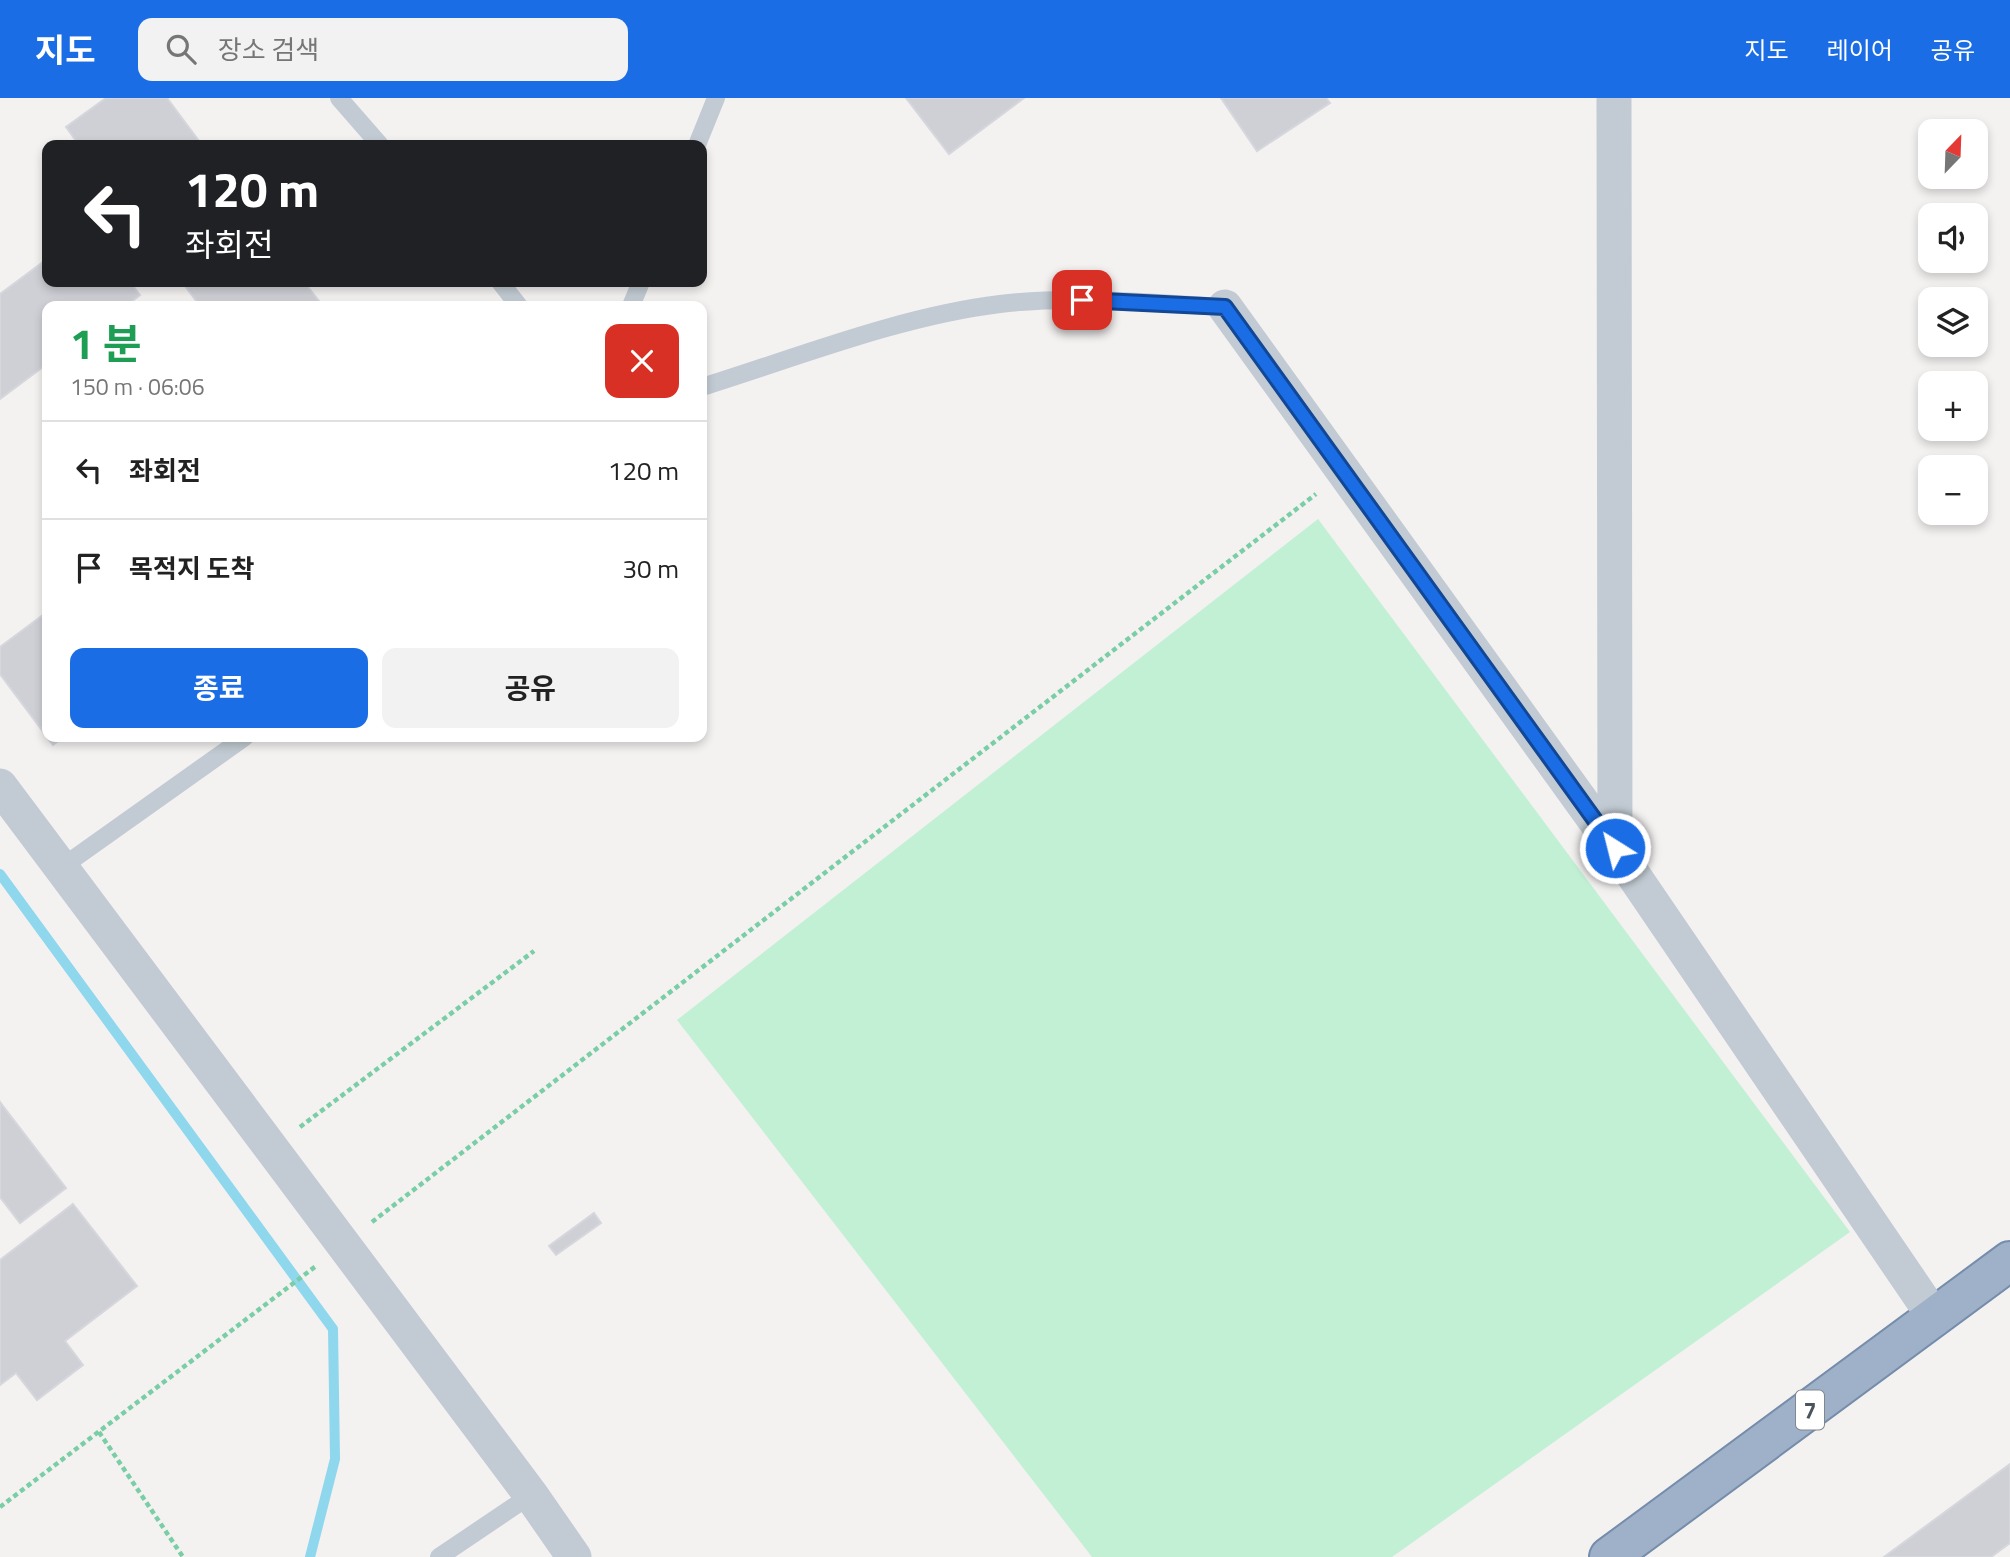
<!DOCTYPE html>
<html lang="ko">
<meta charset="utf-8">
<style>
body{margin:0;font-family:"Titillium Web","Noto Sans KR",sans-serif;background:#f2f2f2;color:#222;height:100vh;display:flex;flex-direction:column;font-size:26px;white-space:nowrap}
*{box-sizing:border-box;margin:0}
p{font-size:23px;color:#767676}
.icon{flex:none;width:38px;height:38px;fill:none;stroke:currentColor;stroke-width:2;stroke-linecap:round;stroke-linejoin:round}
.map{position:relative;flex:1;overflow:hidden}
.panel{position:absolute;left:42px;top:203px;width:665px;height:441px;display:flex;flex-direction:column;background:#fff;border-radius:14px;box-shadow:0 4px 10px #0003}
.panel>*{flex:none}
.banner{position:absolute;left:42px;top:42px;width:665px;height:147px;border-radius:14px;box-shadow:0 4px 10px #0003;background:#202124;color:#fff;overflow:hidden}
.needle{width:46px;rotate:23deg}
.controls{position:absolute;left:1918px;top:21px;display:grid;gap:14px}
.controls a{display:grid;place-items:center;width:70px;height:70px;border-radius:14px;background:#fff;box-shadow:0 4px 10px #0003;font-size:35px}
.pin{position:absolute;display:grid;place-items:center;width:60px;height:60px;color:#fff;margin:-30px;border-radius:14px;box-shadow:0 4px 10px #0006}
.me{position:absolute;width:77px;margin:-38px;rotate:324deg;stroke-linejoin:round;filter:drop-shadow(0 0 5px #0008)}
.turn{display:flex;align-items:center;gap:24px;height:147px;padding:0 28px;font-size:32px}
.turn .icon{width:91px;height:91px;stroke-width:2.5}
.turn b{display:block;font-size:49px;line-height:60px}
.round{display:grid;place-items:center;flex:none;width:74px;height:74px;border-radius:14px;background:#f2f2f2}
.overview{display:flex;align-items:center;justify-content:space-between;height:119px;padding:0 28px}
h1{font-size:42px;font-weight:700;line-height:52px;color:#1e9e55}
.button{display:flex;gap:14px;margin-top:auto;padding:14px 28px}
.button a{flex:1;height:80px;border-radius:14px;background:#1a6de5;color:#fff;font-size:28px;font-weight:700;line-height:80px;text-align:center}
.button a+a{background:#f2f2f2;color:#222}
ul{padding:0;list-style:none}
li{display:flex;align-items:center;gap:21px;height:98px;padding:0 28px;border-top:2px solid #e0e0e0}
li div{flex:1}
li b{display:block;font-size:26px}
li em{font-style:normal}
header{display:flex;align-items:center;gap:42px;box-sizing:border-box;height:98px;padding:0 35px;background:#1a6de5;color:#fff}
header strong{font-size:33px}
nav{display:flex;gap:38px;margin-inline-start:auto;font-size:24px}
.search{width:490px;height:63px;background:#f2f2f2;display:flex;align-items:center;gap:18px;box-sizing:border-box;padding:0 24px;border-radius:14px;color:#767676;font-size:26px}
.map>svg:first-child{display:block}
.green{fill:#c1f0d4}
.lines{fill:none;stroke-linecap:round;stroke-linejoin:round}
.stream{stroke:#8ed7ed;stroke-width:10}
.building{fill:#ced0d6;stroke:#d5d7dd;stroke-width:2}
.trunk-casing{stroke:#758dab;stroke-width:42}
.path{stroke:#79cea6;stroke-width:4.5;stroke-dasharray:5 3.5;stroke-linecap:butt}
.service{stroke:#c2cbd3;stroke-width:18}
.minor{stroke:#c2cbd3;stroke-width:35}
.trunk{stroke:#9eb1c8;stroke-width:38}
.route-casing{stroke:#114795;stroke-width:18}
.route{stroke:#1a6de5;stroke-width:12}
.labels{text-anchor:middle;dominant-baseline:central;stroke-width:6;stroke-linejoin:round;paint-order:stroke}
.shield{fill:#fff;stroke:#80878f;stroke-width:2}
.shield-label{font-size:23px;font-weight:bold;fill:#49545f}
</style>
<header>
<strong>지도</strong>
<div class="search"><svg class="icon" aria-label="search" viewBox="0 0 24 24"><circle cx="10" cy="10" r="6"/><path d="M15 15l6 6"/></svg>장소 검색</div>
<nav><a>지도</a><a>레이어</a><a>공유</a></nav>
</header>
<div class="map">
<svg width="2010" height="1459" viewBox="0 0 2010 1459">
<rect width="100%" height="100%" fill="#f4f1f1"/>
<path class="green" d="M1318,421L1850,1134L1392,1459H1092L677,922Z"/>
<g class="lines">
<path class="stream" d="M0,776L333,1231L335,1361L310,1459"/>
</g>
<path class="building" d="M106,0H167L202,47H79L66,29Z
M906,0H1024L949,56Z
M1221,0H1326L1330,5L1257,53Z
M47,161V184H130L140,197L126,208H47V266L0,301V196Z
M182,184H304L323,208H200Z
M47,514V639H63L53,647L0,576V549Z
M0,1004L66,1090L20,1125L0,1099Z
M73,1106L137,1188L65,1243L83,1267L37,1302L16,1275L0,1287V1162Z
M594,1115L601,1125L556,1157L549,1148Z
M2010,1366V1445L1991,1459H1884Z"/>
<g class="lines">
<g class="trunk-casing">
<path id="trunk" d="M1609,1459L2010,1163"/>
</g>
<path class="path" d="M300,1029L534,853
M372,1124L1316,396
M99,1334L183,1459
M0,1409L316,1168"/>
<path class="service" d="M339,0L380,47
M697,47L716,0
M500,184L519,208
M631,208L641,184
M702,289C798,259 901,218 1000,206C1074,197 1150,205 1225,209
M62,769L245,639
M439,1459L531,1397"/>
<path class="minor" d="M1614,0L1615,750
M1225,209L1615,750L1935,1220
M0,688L531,1397L574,1459"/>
<use href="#trunk" class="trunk"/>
</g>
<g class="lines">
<g class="route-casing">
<path id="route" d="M1082,202L1225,209L1615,750"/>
</g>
<use href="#route" class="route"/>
</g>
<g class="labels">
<rect class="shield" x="1796" y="1292.5" width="28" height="39" rx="5"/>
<g class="shield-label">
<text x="1810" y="1312">7</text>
</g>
</g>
</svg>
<div class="controls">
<a><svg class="needle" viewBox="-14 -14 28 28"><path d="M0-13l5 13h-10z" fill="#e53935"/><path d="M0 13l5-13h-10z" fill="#767676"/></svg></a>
<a><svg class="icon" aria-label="sound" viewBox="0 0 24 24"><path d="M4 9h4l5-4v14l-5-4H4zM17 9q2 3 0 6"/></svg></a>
<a><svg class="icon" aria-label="layers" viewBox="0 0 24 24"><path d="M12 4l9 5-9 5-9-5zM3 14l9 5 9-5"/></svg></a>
<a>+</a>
<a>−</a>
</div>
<div class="pin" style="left:1082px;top:202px;background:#d93025"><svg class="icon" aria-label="arrive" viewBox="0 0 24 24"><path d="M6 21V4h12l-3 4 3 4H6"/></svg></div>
<svg class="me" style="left:1615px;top:750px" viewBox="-20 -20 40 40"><circle r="17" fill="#1a6de5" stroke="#fff" stroke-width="3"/><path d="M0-11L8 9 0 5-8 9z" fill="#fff"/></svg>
<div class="banner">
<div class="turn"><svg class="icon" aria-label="left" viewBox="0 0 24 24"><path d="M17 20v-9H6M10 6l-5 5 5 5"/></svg><div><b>120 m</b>좌회전</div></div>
</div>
<section class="panel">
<div class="overview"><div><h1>1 분</h1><p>150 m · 06:06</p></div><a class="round" style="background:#d93025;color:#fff"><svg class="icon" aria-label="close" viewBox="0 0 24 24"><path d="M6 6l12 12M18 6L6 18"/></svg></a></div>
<ul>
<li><svg class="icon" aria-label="left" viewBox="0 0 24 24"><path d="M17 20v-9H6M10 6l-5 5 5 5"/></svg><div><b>좌회전</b></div><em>120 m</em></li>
<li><svg class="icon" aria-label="arrive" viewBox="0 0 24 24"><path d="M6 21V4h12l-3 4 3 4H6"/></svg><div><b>목적지 도착</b></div><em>30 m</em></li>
</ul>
<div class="button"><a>종료</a><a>공유</a></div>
</section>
</div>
